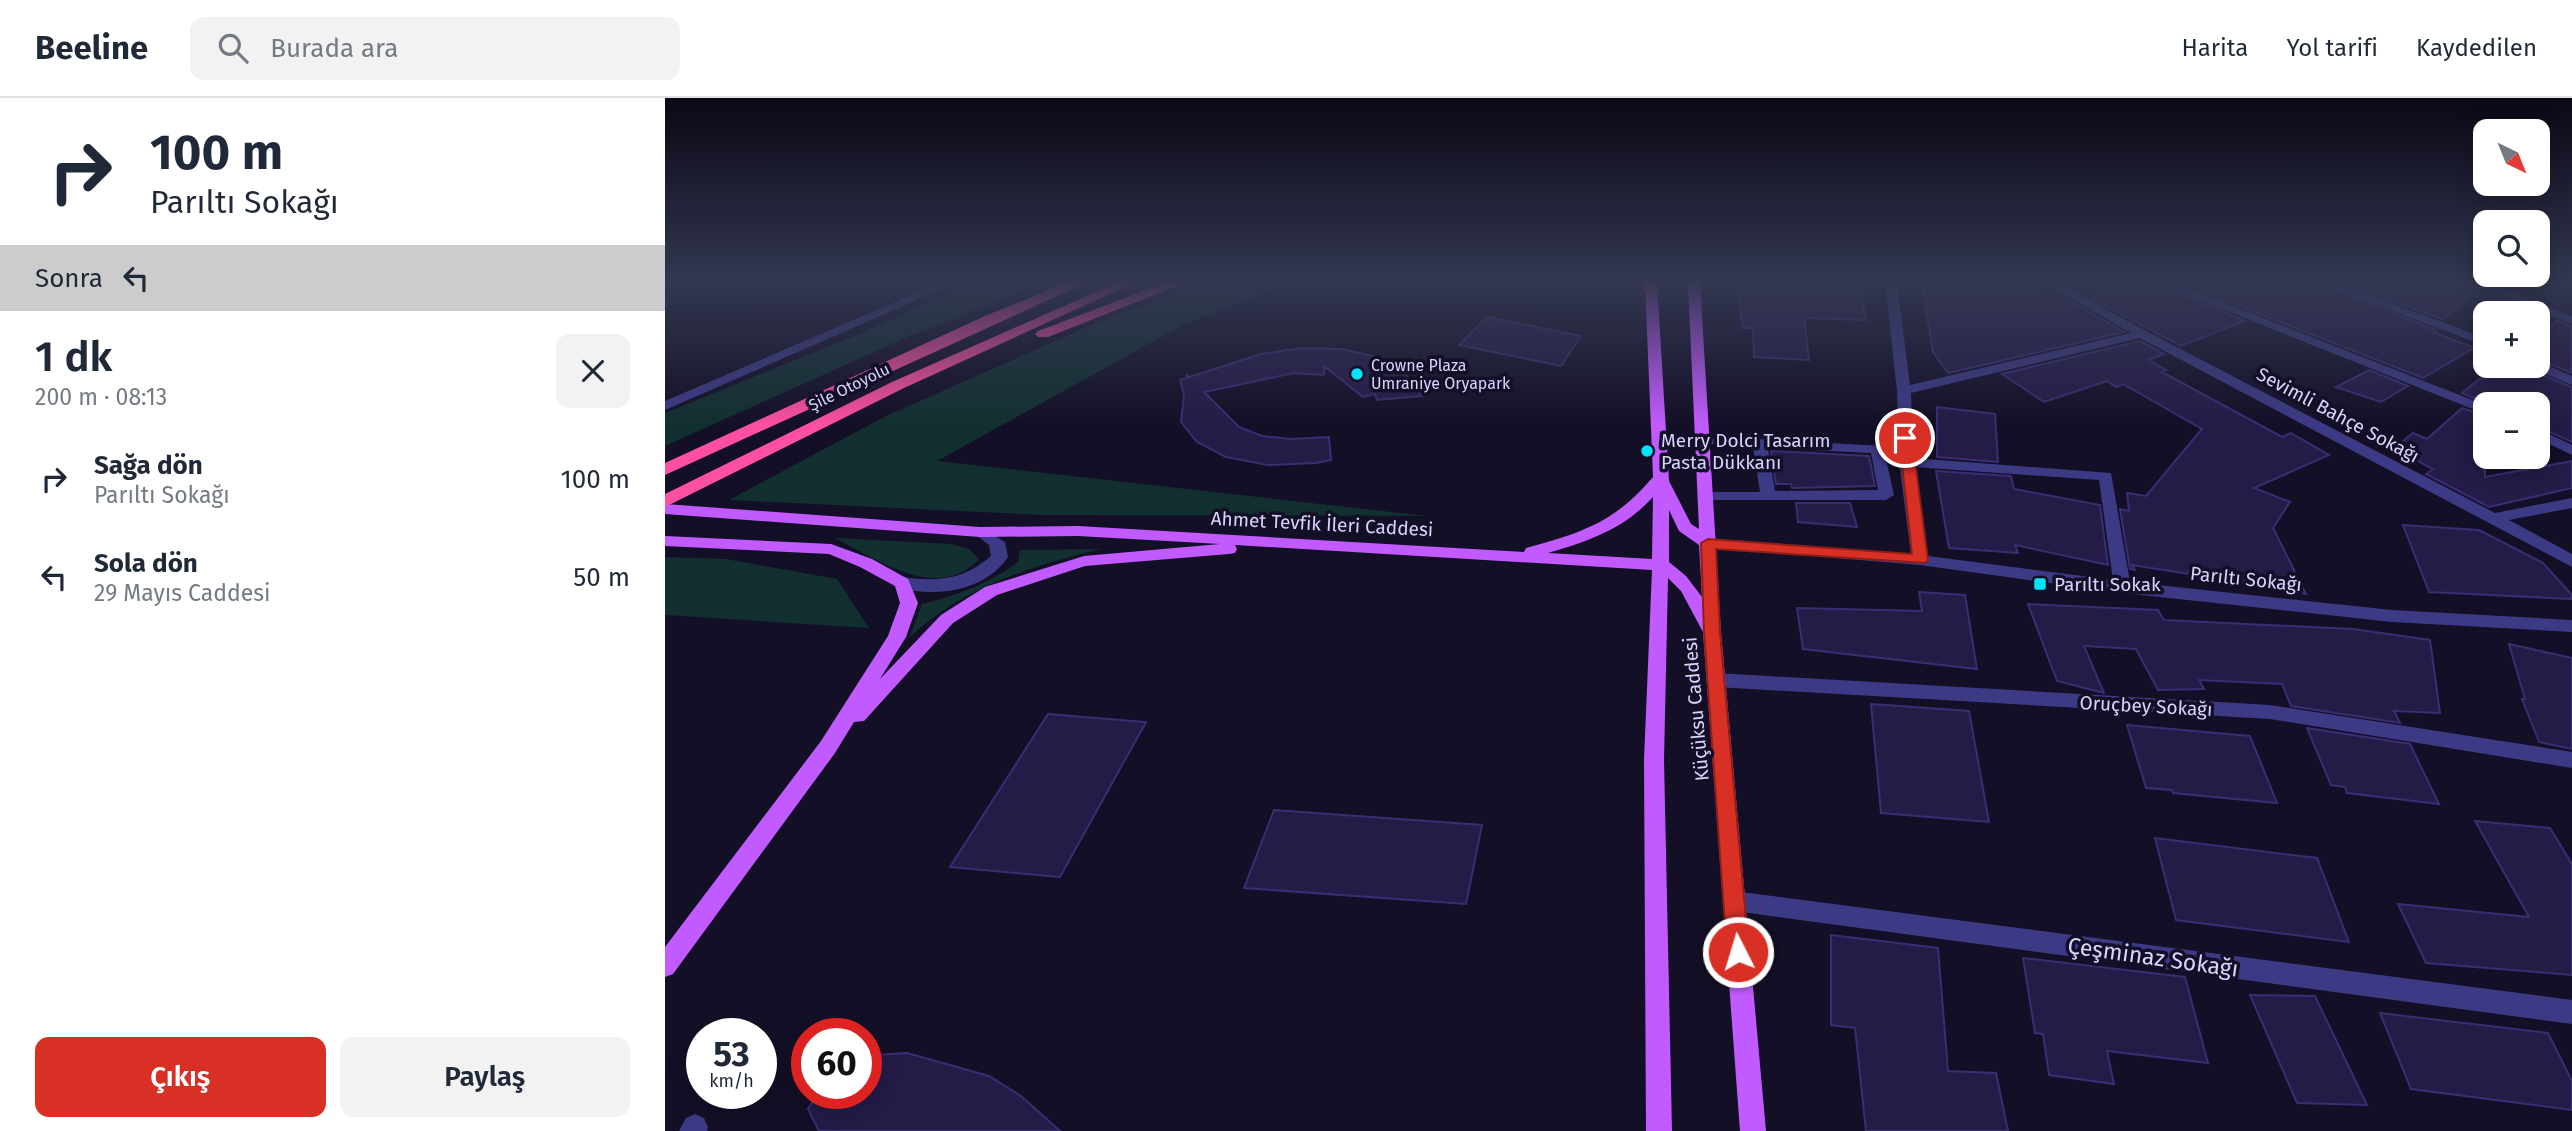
<!DOCTYPE html>
<html lang="tr">
<meta charset="utf-8">
<style>
body{margin:0;font-family:"Fira Sans",sans-serif;background:#f2f2f3;color:#1f2937;height:100vh;display:flex;flex-direction:column;font-size:26px;white-space:nowrap}
*{box-sizing:border-box;margin:0}
p{font-size:23px;color:#747a83}
.icon{flex:none;width:38px;height:38px;fill:none;stroke:currentColor;stroke-width:2;stroke-linecap:round;stroke-linejoin:round}
.map{position:relative;flex:1;overflow:hidden}
.side{display:flex;flex-direction:column;background:#fff;width:665px}
.side>*{flex:none}
.hud{background:#fff;color:#1f2937;overflow:hidden}
.needle{width:46px;rotate:137deg}
.fabs{position:absolute;left:1808px;top:21px;display:grid;gap:14px}
.fabs a{display:grid;place-items:center;width:77px;height:77px;border-radius:14px;background:#fff;box-shadow:0 4px 18px #0003;font-size:35px}
.speed{position:absolute;left:21px;top:920px;display:flex;gap:14px;font-size:35px;font-weight:700;text-align:center}
.speed>*{display:grid;place-content:center;width:91px;height:91px;border-radius:50%;background:#fff;box-shadow:0 4px 18px #0003;line-height:1}
.speed small{font-size:18px;font-weight:400}
.speed .limit{border:10px solid #d22;background:#fff;color:#111}
.pin{position:absolute;display:grid;place-items:center;width:60px;height:60px;color:#fff;margin:-30px;border:4px solid #fff;border-radius:50%;box-shadow:0 2px 7px #0007}
.me{position:absolute;width:77px;margin:-38px;rotate:355deg;stroke-linejoin:round;filter:drop-shadow(0 0 5px #0008)}
.turn{display:flex;align-items:center;gap:24px;height:147px;padding:0 35px;font-size:32px}
.turn .icon{width:91px;height:91px;stroke-width:2.5}
.turn b{display:block;font-size:49px;line-height:60px}
.then{display:flex;align-items:center;height:66px;padding:0 35px;background:#0003;gap:14px;font-size:26px}
.round{display:grid;place-items:center;flex:none;width:74px;height:74px;border-radius:14px;background:#f2f2f3}
.overview{display:flex;align-items:center;justify-content:space-between;height:119px;padding:0 35px}
h1{font-size:42px;font-weight:600;line-height:52px}
.action{display:flex;gap:14px;margin-top:auto;padding:14px 35px}
.action a{flex:1;height:80px;border-radius:14px;background:#d93025;color:#fff;font-size:28px;font-weight:600;line-height:80px;text-align:center}
.action a+a{background:#f2f2f3;color:#1f2937}
ul{padding:0;list-style:none}
li{display:flex;align-items:center;gap:21px;height:98px;padding:0 35px}
li div{flex:1}
li b{display:block;font-size:26px}
li em{font-style:normal}
header{display:flex;align-items:center;gap:42px;box-sizing:border-box;height:98px;padding:0 35px;background:#fff;border-bottom:2px solid #e0e1e3}
header strong{font-size:33px}
nav{display:flex;gap:38px;margin-inline-start:auto;font-size:24px}
.search{width:490px;height:63px;background:#f2f2f3;display:flex;align-items:center;gap:18px;box-sizing:border-box;padding:0 24px;border-radius:14px;color:#747a83;font-size:26px}
main{display:flex;flex:1;min-height:0}
.map>svg:first-child{display:block}
.green{fill:#12302f}
.building{fill:#241b47;stroke:#3b2d73;stroke-width:2}
.lines{fill:none;stroke-linecap:round;stroke-linejoin:round}
.minor{fill:#3d3a85;fill-rule:evenodd}
.major{fill:#c25bff;fill-rule:evenodd}
.highway{fill:#ff4fa3;fill-rule:evenodd}
.route{fill:#d93025;stroke:#8d1f18;stroke-width:2}
.poi-dot{fill:#00e5ff;stroke:#130f26;stroke-width:2.5}
.labels{text-anchor:middle;dominant-baseline:central;stroke-width:7;stroke-linejoin:round;paint-order:stroke}
.far-poi-label{font-size:16px;fill:#d9d4ff;stroke:#130f26;text-anchor:start}
.far-street-label{font-size:16px;fill:#d9d4ff;stroke:#130f26}
.street-label{font-size:19px;fill:#d9d4ff;stroke:#130f26}
.poi-label{font-size:19px;fill:#d9d4ff;stroke:#130f26;text-anchor:start}
.near-street-label{font-size:23px;fill:#d9d4ff;stroke:#130f26}
</style>
<header>
<strong>Beeline</strong>
<div class="search"><svg class="icon" aria-label="search" viewBox="0 0 24 24"><circle cx="10" cy="10" r="6"/><path d="M15 15l6 6"/></svg>Burada ara</div>
<nav><a>Harita</a><a>Yol tarifi</a><a>Kaydedilen</a></nav>
</header>
<main>
<section class="side">
<div class="hud">
<div class="turn"><svg class="icon" aria-label="right" viewBox="0 0 24 24"><path d="M7 20v-9h11M14 6l5 5-5 5"/></svg><div><b>100 m</b>Parıltı Sokağı</div></div>
<div class="then">Sonra<svg class="icon" aria-label="left" viewBox="0 0 24 24"><path d="M17 20v-9H6M10 6l-5 5 5 5"/></svg></div>
</div>
<div class="overview"><div><h1>1 dk</h1><p>200 m · 08:13</p></div><a class="round"><svg class="icon" aria-label="close" viewBox="0 0 24 24"><path d="M6 6l12 12M18 6L6 18"/></svg></a></div>
<ul>
<li><svg class="icon" aria-label="right" viewBox="0 0 24 24"><path d="M7 20v-9h11M14 6l5 5-5 5"/></svg><div><b>Sağa dön</b><p>Parıltı Sokağı</p></div><em>100 m</em></li>
<li><svg class="icon" aria-label="left" viewBox="0 0 24 24"><path d="M17 20v-9H6M10 6l-5 5 5 5"/></svg><div><b>Sola dön</b><p>29 Mayıs Caddesi</p></div><em>50 m</em></li>
</ul>
<div class="action"><a>Çıkış</a><a>Paylaş</a></div>
</section>
<div class="map">
<svg width="1907" height="1033" viewBox="0 0 1907 1033">
<rect width="100%" height="100%" fill="#130f26"/>
<path class="green" d="M311,184H379L238,241L0,348V315L187,239Z
M542,184H624L516,228L272,363L762,418L377,417L64,402L221,318L440,221Z
M170,440L286,446L304,451L314,461C274,505 212,462 170,440Z
M436,451C366,468 298,489 244,540L257,506C293,497 323,486 353,464L355,452Z
M0,459L61,461L172,481L204,530L0,517Z"/>
<path class="building" d="M1071,184L1194,186L1201,222L1139,220L1144,262L1089,259L1088,230H1078Z
M1257,184H1366L1375,198H1397L1459,234L1283,275L1268,254Z
M1458,184H1487L1580,223L1516,248L1426,200Z
M1513,184H1649L1771,232L1768,234L1809,250L1758,280Z
M1676,184H1800L1815,192L1777,221Z
M822,219L916,238L896,268L794,247Z
M1891,222L1907,228V275L1872,261V251Z
M1475,243L1499,256L1483,262L1501,272L1497,274L1617,339L1626,335L1664,357L1589,390L1625,404L1608,430L1641,496L1576,485L1572,477L1523,473L1524,476L1467,467L1470,472L1465,471L1455,411L1464,413L1462,395L1481,398L1537,331L1458,286L1451,289L1442,283L1379,304L1337,276Z
M636,250L677,251L712,259L739,274L757,298L712,302L710,296L698,299L659,268V277L629,275L539,294L574,329L597,338L625,341L664,339L666,362L651,365L603,367L561,359L532,344L516,324L519,297L515,282L522,280V277L524,279L596,256Z
M1831,268H1863L1866,272L1907,289V344L1872,328V306H1822L1797,295Z
M1704,272L1743,288L1716,304L1671,289Z
M1272,309L1330,316L1333,364L1272,359Z
M1797,310L1820,318V379L1907,363V390L1824,409L1761,376L1768,371L1729,350L1748,335L1762,341Z
M1106,353L1204,358L1210,388L1127,390L1126,386H1111Z
M1271,373L1346,378L1349,391L1435,407L1443,467L1350,447L1353,455L1284,450Z
M1131,405H1185L1192,429L1133,424Z
M1738,427L1814,432L1878,465L1907,497V501L1764,494Z
M1254,494L1300,497L1312,571L1138,551L1132,510L1257,513Z
M1363,506L1493,512L1499,522L1688,531L1765,542L1775,615L1729,613L1735,625L1626,608L1617,586L1534,582L1539,591L1493,592L1471,551L1419,548L1439,595L1392,583Z
M1844,546L1907,560V651L1874,644L1857,601H1860Z
M1206,606L1304,613L1324,724L1216,715Z
M383,616L481,624L395,779L285,769Z
M1462,627L1585,638L1612,705L1508,695L1507,692L1481,690Z
M1642,630L1745,646L1774,706L1682,695L1680,689L1666,687Z
M609,712L817,727L801,806L579,790Z
M1810,723L1885,730L1907,766V877L1761,865L1733,806L1864,819Z
M1490,740L1652,760L1684,844L1511,822Z
M1166,837L1273,850L1283,973L1331,975L1343,1033H1201L1190,930L1166,927Z
M1358,860L1520,879L1543,965L1442,953L1449,986L1384,977L1378,936L1370,935Z
M1585,897L1650,898L1702,1007L1632,1005Z
M1715,915L1883,935L1907,983V1012L1746,991Z
M242,955L324,978L356,998L395,1033H154L143,1011L152,996H201V961L211,957Z"/>
<g class="lines">
<path class="minor" d="M277,184H293L0,312V303Z
M1224,184H1236L1233,193L1245,287L1466,235L1378,184H1392L1481,233L1830,415L1907,400V410L1844,422L1907,456V469L1475,240L1246,295L1248,360L1446,375L1465,484L1727,512L1907,522V534L1727,524L1457,495L1255,467L1037,449L1035,445L1043,440L1246,456L1234,364L1232,293L1221,193ZM1249,369L1434,382L1448,482L1263,458Z
M1490,184H1506L1820,307V316Z
M1652,184H1669L1820,240V248Z
M1803,184H1819L1907,218V226Z
M1872,263L1907,278V287L1867,270L1866,268H1872Z
M1872,330L1907,347V357L1872,340Z
M1037,338L1218,348L1229,397L1221,402H1035L1032,399L1035,396L1040,394H1095L1088,349L1032,345L1030,342L1032,339ZM1103,350L1206,355L1213,392L1110,393Z
M315,429L340,444L343,459C319,494 270,500 231,489L229,485L237,479C273,484 298,482 326,458L324,447L307,434Z
M1051,575L1605,607L1907,654V670L1605,621L1051,589L1044,587L1042,582L1044,577Z
M1069,793L1907,902V926L1069,813L1061,810L1058,803L1061,796Z
M30,1016L39,1020L43,1029L42,1033H14L21,1020Z"/>
<path class="major" d="M980,184H992L1004,383L1026,426L1034,431L1023,184H1035L1056,534L1101,1033H1075L1038,534L1016,493L1003,480L999,662L1007,1033H981L979,662L987,472L570,447L572,451L570,455L564,456L420,468L332,497L288,525L199,623L189,624L170,655L8,876L0,879V849L156,643L223,538L235,505L230,488L195,469L164,456L0,448V438L166,446L207,461L243,481L253,505L241,539L215,581L276,517L320,489L419,458L555,446L413,438L315,439L0,416V406L315,429L413,428L859,454L861,450C917,435 950,424 988,379ZM988,399L987,461L883,455C924,443 959,431 988,399ZM1004,412L1014,433L1034,447L1037,499L1021,478L1004,464Z"/>
<path class="highway" d="M404,184H423L0,377V365L320,218Z
M453,184H471L239,290L0,409V396L227,284Z
M502,184H522L383,239H373L370,236L373,233Z
M976,184H990L992,192L985,196L980,195Z"/>
</g>
<linearGradient id="sky" x2="0" y2="1"><stop stop-color="#0a0815"/><stop offset="0.56" stop-color="#333752"/><stop offset="1" stop-color="#333752" stop-opacity="0"/></linearGradient>
<rect width="1907" height="328" fill="url(#sky)"/>
<path class="route" d="M1240,336L1247,340L1263,462L1260,465L1051,451L1055,534L1084,854L1081,861L1073,864L1066,861L1062,854L1039,534L1036,445L1043,441L1247,456L1234,340Z"/>
<g class="poi-dot">
<circle cx="692" cy="276" r="7"/>
<circle cx="982" cy="353" r="7"/>
<rect x="1368" y="479" width="14" height="14" rx="3.5"/>
</g>
<g class="labels">
<g class="far-poi-label">
<text x="706" y="267">Crowne Plaza<tspan x="706" dy="18">Umraniye Oryapark</tspan></text>
</g>
<g class="far-street-label">
<text transform="translate(184 289) rotate(-26)">Şile Otoyolu</text>
</g>
<g class="street-label">
<text transform="translate(1673 317) rotate(28)">Sevimli Bahçe Sokağı</text>
<text transform="translate(657 426) rotate(3)">Ahmet Tevfik İleri Caddesi</text>
<text transform="translate(1581 481) rotate(6)">Parıltı Sokağı</text>
<text transform="translate(1481 608) rotate(3)">Oruçbey Sokağı</text>
<text transform="translate(1031 611) rotate(-95)">Küçüksu Caddesi</text>
</g>
<g class="poi-label">
<text x="996" y="342">Merry Dolci Tasarım<tspan x="996" dy="22">Pasta Dükkanı</tspan></text>
<text x="1389" y="486">Parıltı Sokak</text>
</g>
<g class="near-street-label">
<text transform="translate(1488 859) rotate(8)">Çeşminaz Sokağı</text>
</g>
</g>
</svg>
<div class="fabs">
<a><svg class="needle" viewBox="-14 -14 28 28"><path d="M0-13l5 13h-10z" fill="#e53935"/><path d="M0 13l5-13h-10z" fill="#747a83"/></svg></a>
<a><svg class="icon" aria-label="search" viewBox="0 0 24 24"><circle cx="10" cy="10" r="6"/><path d="M15 15l6 6"/></svg></a>
<a>+</a>
<a>−</a>
</div>
<div class="speed"><div>53<small>km/h</small></div><div class="limit">60</div></div>
<div class="pin" style="left:1240px;top:340px;background:#d93025"><svg class="icon" aria-label="arrive" viewBox="0 0 24 24"><path d="M6 21V4h12l-3 4 3 4H6"/></svg></div>
<svg class="me" style="left:1073px;top:854px" viewBox="-20 -20 40 40"><circle r="17" fill="#d93025" stroke="#fff" stroke-width="3"/><path d="M0-11L8 9 0 5-8 9z" fill="#fff"/></svg>
</div>
</main>
